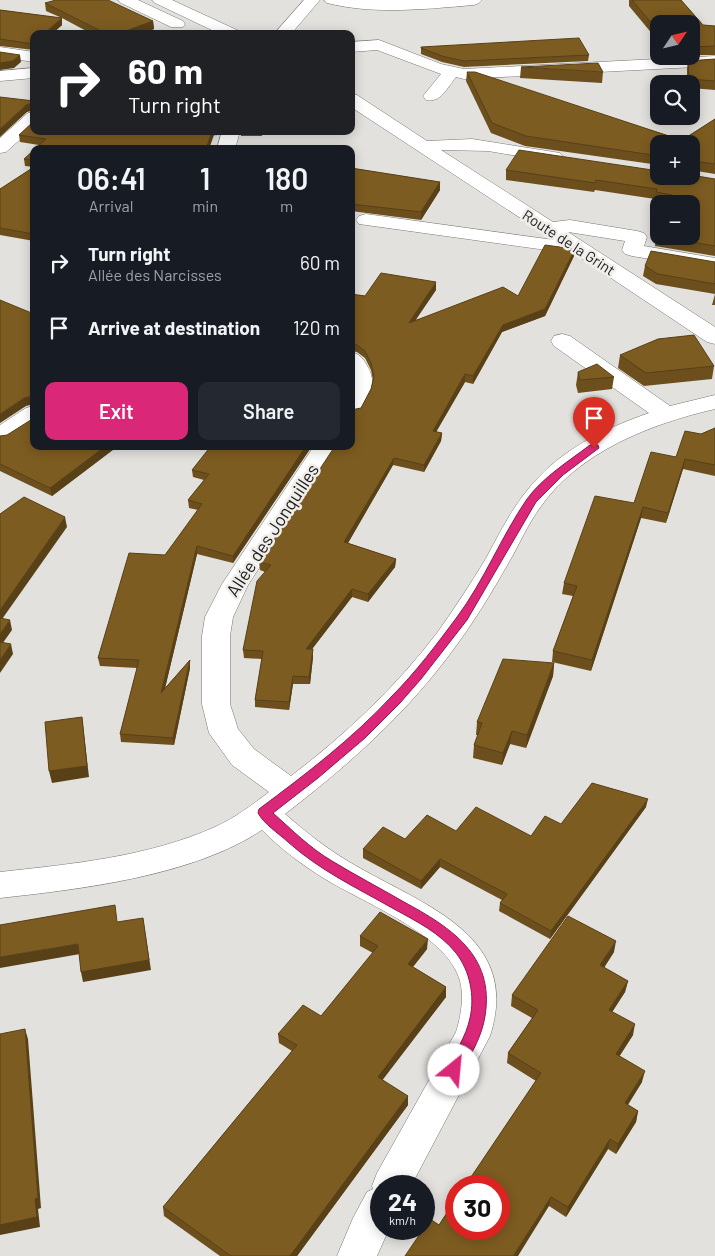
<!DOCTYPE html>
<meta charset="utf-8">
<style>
body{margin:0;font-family:Barlow,sans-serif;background:#242831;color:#f1f3f6;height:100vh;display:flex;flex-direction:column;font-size:19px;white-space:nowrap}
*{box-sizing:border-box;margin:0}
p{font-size:16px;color:#9ea1a6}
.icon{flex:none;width:28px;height:28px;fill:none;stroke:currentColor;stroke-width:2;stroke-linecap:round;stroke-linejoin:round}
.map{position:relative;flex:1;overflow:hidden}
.sheet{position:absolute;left:30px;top:145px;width:325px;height:305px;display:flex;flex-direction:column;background:#171b24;border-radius:10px;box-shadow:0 2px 12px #0003}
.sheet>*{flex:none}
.hud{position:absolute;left:30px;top:30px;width:325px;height:105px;border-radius:10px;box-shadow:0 2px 12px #0003;background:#202124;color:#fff;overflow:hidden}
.needle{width:32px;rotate:55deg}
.tools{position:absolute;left:650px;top:15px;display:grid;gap:10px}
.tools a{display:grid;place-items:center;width:50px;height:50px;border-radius:10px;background:#171b24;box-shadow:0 2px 12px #0003;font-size:25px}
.speed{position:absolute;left:370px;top:1175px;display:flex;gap:10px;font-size:25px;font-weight:700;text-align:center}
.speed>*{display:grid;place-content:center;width:65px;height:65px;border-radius:50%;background:#171b24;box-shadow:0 2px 12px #0003;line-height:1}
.speed small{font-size:12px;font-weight:400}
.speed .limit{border:8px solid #d22;background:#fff;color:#111}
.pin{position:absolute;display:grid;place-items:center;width:42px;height:42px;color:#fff;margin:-51px -21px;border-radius:50% 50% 50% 0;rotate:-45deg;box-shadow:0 0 5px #0007}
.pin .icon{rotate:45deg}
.me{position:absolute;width:55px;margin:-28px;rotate:28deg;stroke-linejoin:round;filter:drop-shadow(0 0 4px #0008)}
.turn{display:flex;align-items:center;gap:18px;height:105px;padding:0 15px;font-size:22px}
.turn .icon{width:65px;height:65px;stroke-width:2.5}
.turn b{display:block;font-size:35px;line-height:42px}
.eta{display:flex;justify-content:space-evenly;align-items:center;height:85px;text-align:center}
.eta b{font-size:30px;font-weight:600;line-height:35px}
.cta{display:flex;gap:10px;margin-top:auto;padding:10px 15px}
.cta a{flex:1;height:58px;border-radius:10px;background:#db2777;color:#fff;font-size:20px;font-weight:600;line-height:58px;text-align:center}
.cta a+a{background:#242831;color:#f1f3f6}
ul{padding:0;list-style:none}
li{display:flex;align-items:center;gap:15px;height:65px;padding:0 15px}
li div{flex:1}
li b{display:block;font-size:19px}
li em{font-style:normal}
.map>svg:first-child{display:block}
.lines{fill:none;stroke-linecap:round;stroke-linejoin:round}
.minor-casing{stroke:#787674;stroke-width:1}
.minor{fill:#fff;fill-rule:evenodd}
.wall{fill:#6c4f1c}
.shaded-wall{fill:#584017}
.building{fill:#7d5c21;stroke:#584017}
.route{fill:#db2777;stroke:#8e194d}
.labels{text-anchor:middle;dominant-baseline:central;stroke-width:5;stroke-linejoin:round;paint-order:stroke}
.far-street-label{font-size:15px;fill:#1c1b1a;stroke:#f0eeeb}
.street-label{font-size:18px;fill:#1c1b1a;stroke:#f0eeeb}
</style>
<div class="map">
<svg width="715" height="1256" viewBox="0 0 715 1256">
<rect width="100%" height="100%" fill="#e3e1dd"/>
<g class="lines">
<g class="minor-casing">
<path id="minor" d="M118,0H138L183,21L185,24L183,27H171L121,3Z
M152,0H172L239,31L241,34H220L155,3Z
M304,0H320L291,34H274Z
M324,0H482L479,3L474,5C426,9 374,15 327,3Z
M379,40L441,64L464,69L715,56V66L464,79L456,77C447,88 441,103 426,100L423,96L441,74L377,50L351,52V42Z
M0,47L34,52V62L0,57Z
M34,68V78L0,81V71Z
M351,94L357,95L427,141L472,139L560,153L563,157L560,161L554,162L488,151L441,150L553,222L570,220L637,231L644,233L647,237L644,246L715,258V270L632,256L625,254L622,250L625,241L568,232L715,327V344L707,342L575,254L359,224L356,220L359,216L366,214L554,240L351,107Z
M34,112V127L6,152L0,153V138L28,113Z
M222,131H240L235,149H217Z
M562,334L570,336L670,406L715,395V409C650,424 578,452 539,509C527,526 519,545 509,562C491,594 472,625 450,654C404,716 346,767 285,814C308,834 331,852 358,867C426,906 522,937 490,1036L411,1186H381V1229H389L377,1256H337L353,1218L367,1192L373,1189L372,1186L377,1173L456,1032C462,1012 466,988 455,969C436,931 361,901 325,879C302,865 281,849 262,830C193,876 82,889 0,898V872C72,864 148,857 215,827C235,818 252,805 269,792L232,765L209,733L202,704V636L205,617L222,584L314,446H338L248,585L233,617L230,636V704L238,729L254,749L291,776C345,735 396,687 437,633C454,609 470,585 485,560C501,531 515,501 539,477C568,446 609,427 649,413L554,346L551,341L554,336Z
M351,352C359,354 362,357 366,364C378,382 371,397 359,414L351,416Z
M34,406V424L8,441L0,443V425L26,408Z"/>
</g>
<use href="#minor" class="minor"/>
</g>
<path class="wall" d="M629,0H681L703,25L715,26V55H691V24H659V42L629,6Z
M45,3L153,21L154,29L141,34H92L62,18V25L52,34H34V50L0,46V10L62,18L46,11Z
M421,47L589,55L588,61L464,67L442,62L421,54Z
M715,59V90L691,88V84H687V69L688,61Z
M521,67L603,72L602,83L520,78Z
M467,72L689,142L690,135L715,119V174L691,170V144H659V165L525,146L491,133L466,81Z
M34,131H221L219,135L39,145L20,142L19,135Z
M240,131H263L262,136H241Z
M34,150V241L0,235V189L34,167L25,166L24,159Z
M351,168L440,182V190L421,220L351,211Z
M506,170L715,179V256L655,246L656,236L691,204H668L655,202V199L595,190L594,192L506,180Z
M575,249L574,256L545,316L502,332L473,384L465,382L436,432L442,433L441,441L424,472L393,465L348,543L396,559L395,567L368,602L352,597L312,649L313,657L310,684H293L289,710L255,707V700L262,659L244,658L243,650L265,572L260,570L259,562L361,408L371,389L373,380L371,370L365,358L357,352L351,351V294L365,296L436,290L415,320L518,296Z
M715,262V305H712L715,294L656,284L643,276L645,266Z
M620,355L714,366L712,379L644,386L618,368Z
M578,372L614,377L612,389L578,393L576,385Z
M715,428V476L683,469L666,523L641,518L591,671L552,662L553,651L573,596L562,594L564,583L634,503L676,457L701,434Z
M0,436L118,446L52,496L0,471Z
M312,446L233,563L197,554L165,688L190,660V668L174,745L121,742L120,734L137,668L100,666L98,658L165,555L198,510L189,508L188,500L204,480L193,477L192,470Z
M554,663L553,676L526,748L510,744L502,765L473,758L474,745L478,735H476L477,722Z
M646,807L550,939L499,911L500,903L502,900L440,867L421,889L363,858V849L405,839L456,831L531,836Z
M360,936L427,949L413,967L446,987V997L382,1079L408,1105L297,1256H220L164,1216L163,1207L292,1051L279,1043L278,1034L321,1016L373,953L360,946Z
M614,952L604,968L628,981L625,992L612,1012L633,1035L619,1056L642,1082L628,1105L638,1111L636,1122L616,1154L608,1149L566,1217L549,1206L439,1225L536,1081L507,1063L508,1053L532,1018L511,1006L512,995Z"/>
<path class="shaded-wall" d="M62,18V25L52,34H44Z
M153,21L154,29L141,34H118Z
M20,55L21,62L14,68L0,70V63Z
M33,103L34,110L27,112L0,137V129L26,105Z
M212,131H213L214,135L209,149H206Z
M440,182V190L421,220V212Z
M575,249L574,256L545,316L502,332L473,384V376L503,325Z
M436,282V290L409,330V323Z
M465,374V382L432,439L433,431Z
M32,396L34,404L26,406L0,423V414L24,398Z
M442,433L441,441L424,472V465Z
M106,446H118L52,496L50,488Z
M306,446H312L233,563V556Z
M394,458L393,465L344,550V542Z
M685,459L683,469L666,523L668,513Z
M643,507L641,518L591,671L592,660Z
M65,517L67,527L0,622V610Z
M197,546V554L162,701L161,693Z
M396,559L395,567L368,602V594Z
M352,589V597L306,657V649Z
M10,620L12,630L0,647V634Z
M11,644L13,654L0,673V660Z
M313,649V657L310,684L309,677Z
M190,660V668L174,745L173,738Z
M554,663L553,676L526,748L527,735Z
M293,676V684L289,710V702Z
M82,717L89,777L52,783L49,771Z
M512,731L510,744L502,765L503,753Z
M648,799L646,807L550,939L551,931Z
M440,859V867L421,889V881Z
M143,918L151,970L83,982L81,972Z
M428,939L427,949L407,974L408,964Z
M616,941L614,952L598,976L600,965Z
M78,944L80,954L0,968V957Z
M628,981L625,992L607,1020L609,1010Z
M446,987V997L378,1086V1077Z
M635,1024L633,1035L614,1065L616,1054Z
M25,1029L28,1039L41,1208L38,1209L40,1227L0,1235V1225L35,1199Z
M645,1071L642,1082L622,1113L625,1103Z
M408,1096V1105L297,1256H290Z
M638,1111L636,1122L616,1154L618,1144Z
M610,1139L608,1149L566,1217L568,1207Z
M551,1197L549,1206L518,1256H513Z"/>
<path class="building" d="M56,0H108L153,21L118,34H107L45,3Z
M632,0H681L703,25L715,26V46L691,47V24H659V32Z
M0,10L62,18L44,34H34L33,44L0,39Z
M579,38L589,55L464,61L442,56L421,48V47Z
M0,52L20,55L13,61L0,63Z
M715,59V81L689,79L688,61Z
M598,63L603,72L521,67Z
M467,72H475L690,143V135L715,119V164L693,161L691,164V144H659V156L526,136L492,123Z
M0,97L34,101V104L33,103L26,105L0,129Z
M34,121V131H212L206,149H35L46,139L19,135Z
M34,150V160L24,159Z
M519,150L659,171V176H691V175L715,179V246L656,236L659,230V236H691V204H669L672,195L656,192L657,189L596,180L595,183L506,170Z
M34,167V234L0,228V189Z
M351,168L440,182L421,212L351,204Z
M545,245L575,249L545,309L503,325L473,376L465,374L433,431L442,433L424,465L394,458L344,542L396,559L368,594L352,589L306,649H313L309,677L293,676L289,702L255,700L263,651L243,650L257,581L271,565L259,562L335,446H351V410L361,408L371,389L374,376L371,363L365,351L357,345L351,343V294L365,296L381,273L436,282L409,323L503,287L518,296Z
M651,251L715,262V284L658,274L645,266Z
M0,300L34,314V398L32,396L24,398L0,414Z
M694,335L714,366L646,373L620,355L658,339Z
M597,364L614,377L580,380L578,372Z
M34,415V446H106L50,488L0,464V436L7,435L34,418Z
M715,428V465L685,459L668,513L643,507L592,660L553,651L577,586L564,583L595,496L634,503L651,452L676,457L685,431L701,434Z
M211,446H306L233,556L197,546L161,693L190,660L173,738L120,734L139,660L98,658L129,553L165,555L202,504L188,500L209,474L192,470Z
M24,497L65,517L0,610V514Z
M0,618L10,620L0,634Z
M0,642L11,644L0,660Z
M503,659L554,663L527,735L512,731L503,753L474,745L482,723L477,722Z
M82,717L87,766L49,771L45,722Z
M592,783L648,799L551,931L500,903L507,894L440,859L421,881L363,849L383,827L405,839L427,815L456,831L476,807L531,836L545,816L561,824Z
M115,905L117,922L143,918L149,960L81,972L78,944L0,957V925Z
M380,912L428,939L408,964L446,987L378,1077L408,1096L290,1256H231L163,1207L297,1045L278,1034L303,1005L321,1016L378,946L360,936Z
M568,916L616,941L600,965L628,981L609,1010L635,1024L616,1054L645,1071L625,1103L638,1111L618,1144L610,1139L568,1207L551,1197L513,1256H405L430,1219L439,1225L456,1199V1229H499V1186H465L541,1073L508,1053L538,1010L512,995Z
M25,1029L38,1198L35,1199L37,1217L0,1225V1034Z"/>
<path class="route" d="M590,445H598L599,448L563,475L536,502L467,620L421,679L400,703L365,738L318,778L273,813C292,830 310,848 332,861C355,875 380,888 404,902C450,927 495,955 485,1016C482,1037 470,1056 460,1074L454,1076L449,1074L447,1070C455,1052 466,1037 470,1018C475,996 470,971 456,953C440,933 416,921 394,909C357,888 319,870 288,842C278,833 264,824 258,813L259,809C306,774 352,739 392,696C416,672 437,644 457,617C484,581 501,537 527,499C543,477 569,461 590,445Z"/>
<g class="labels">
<g class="far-street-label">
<text transform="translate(569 242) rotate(33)">Route de la Grint</text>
</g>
<g class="street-label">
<text transform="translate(272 530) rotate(-57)">Allée des Jonquilles</text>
</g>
</g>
</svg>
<div class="tools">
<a><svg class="needle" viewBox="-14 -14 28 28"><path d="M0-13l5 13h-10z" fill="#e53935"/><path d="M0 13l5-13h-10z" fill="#9ea1a6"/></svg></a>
<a><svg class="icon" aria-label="search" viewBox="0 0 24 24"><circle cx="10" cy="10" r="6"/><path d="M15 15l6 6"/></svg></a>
<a>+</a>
<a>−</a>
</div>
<div class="speed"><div>24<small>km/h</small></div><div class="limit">30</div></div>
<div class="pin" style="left:594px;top:448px;background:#d93025"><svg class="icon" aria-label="arrive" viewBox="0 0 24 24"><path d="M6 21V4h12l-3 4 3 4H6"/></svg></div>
<svg class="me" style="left:454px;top:1070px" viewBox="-20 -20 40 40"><circle r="19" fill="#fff"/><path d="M0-13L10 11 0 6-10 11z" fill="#db2777"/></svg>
<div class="hud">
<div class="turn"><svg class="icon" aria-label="right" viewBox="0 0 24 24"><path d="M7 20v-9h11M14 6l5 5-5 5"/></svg><div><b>60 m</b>Turn right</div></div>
</div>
<section class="sheet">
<div class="eta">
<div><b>06:41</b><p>Arrival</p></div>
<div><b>1</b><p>min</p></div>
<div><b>180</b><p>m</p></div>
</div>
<ul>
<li><svg class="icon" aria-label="right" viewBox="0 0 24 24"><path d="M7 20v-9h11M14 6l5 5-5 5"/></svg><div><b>Turn right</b><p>Allée des Narcisses</p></div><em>60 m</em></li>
<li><svg class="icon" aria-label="arrive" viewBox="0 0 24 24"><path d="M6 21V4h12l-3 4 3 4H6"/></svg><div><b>Arrive at destination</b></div><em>120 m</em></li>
</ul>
<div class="cta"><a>Exit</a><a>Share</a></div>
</section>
</div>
